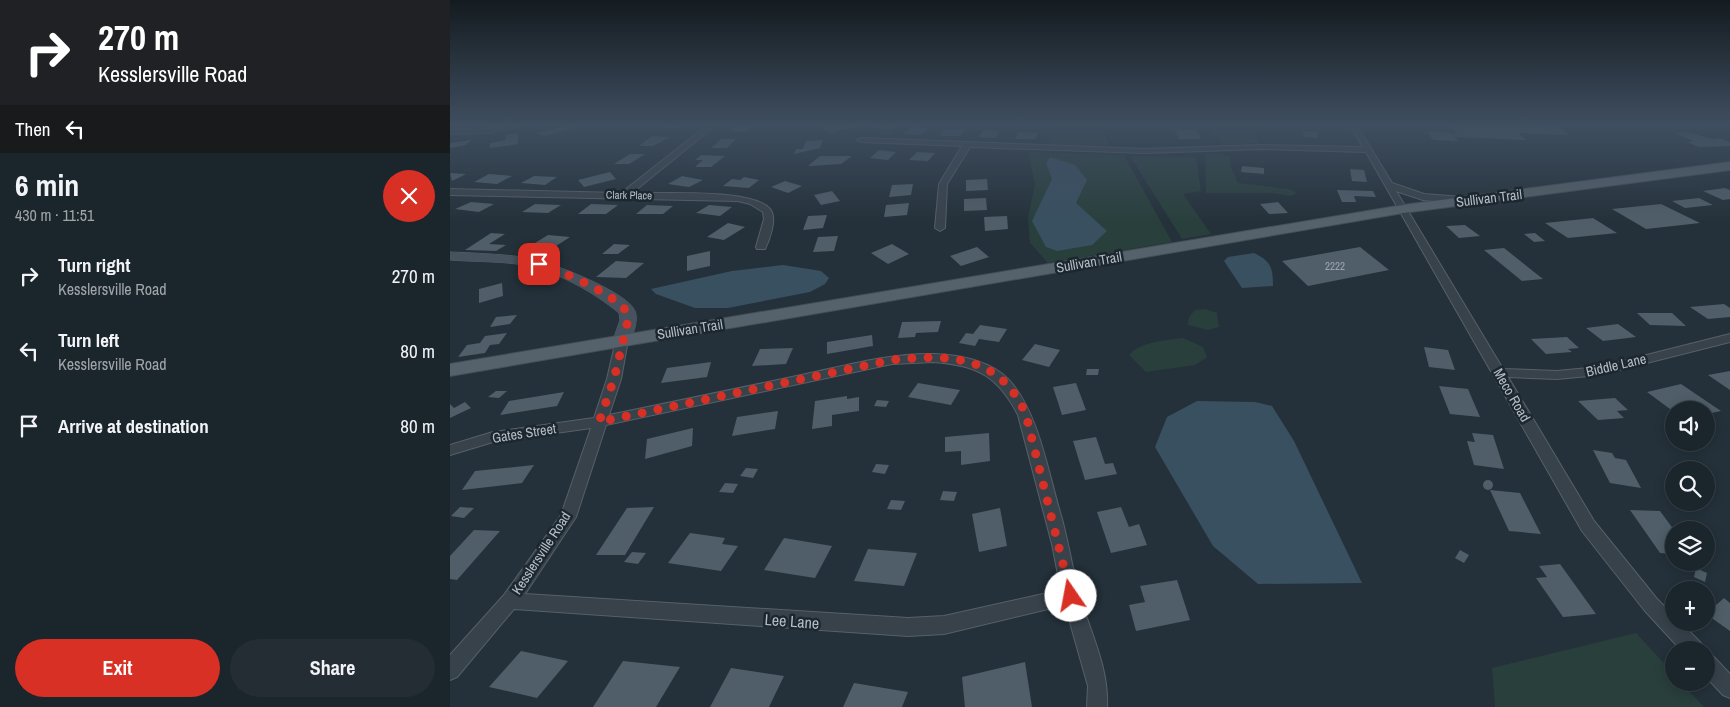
<!DOCTYPE html>
<meta charset="utf-8">
<style>
body{margin:0;font-family:"Archivo Narrow",sans-serif;background:#242d34;color:#f1f3f6;height:100vh;display:flex;flex-direction:column;font-size:19px;white-space:nowrap}
*{box-sizing:border-box;margin:0}
p{font-size:16px;color:#a0a5a9}
.icon{flex:none;width:28px;height:28px;fill:none;stroke:currentColor;stroke-width:2;stroke-linecap:round;stroke-linejoin:round}
.map{position:relative;flex:1;overflow:hidden}
.sheet{display:flex;flex-direction:column;background:#1b252c;width:450px}
.sheet>*{flex:none}
.guide{background:#202124;color:#fff;overflow:hidden}
.tools{position:absolute;left:1215px;top:401px;display:grid;gap:10px}
.tools a{display:grid;place-items:center;width:50px;height:50px;border-radius:50%;background:#1b252c;box-shadow:0 2px 12px #0003,0 0 0 1px #394248;font-size:25px}
.pin{position:absolute;display:grid;place-items:center;width:42px;height:42px;color:#fff;margin:-21px;border-radius:10px;box-shadow:0 2px 8px #0006}
.me{position:absolute;width:55px;margin:-28px;rotate:348deg;stroke-linejoin:round;filter:drop-shadow(0 0 4px #0008)}
.turn{display:flex;align-items:center;gap:18px;height:105px;padding:0 15px;font-size:22px}
.turn .icon{width:65px;height:65px;stroke-width:2.5}
.turn b{display:block;font-size:35px;line-height:42px}
.then{display:flex;align-items:center;height:48px;padding:0 15px;background:#0003;gap:10px;font-size:19px}
.round{display:grid;place-items:center;flex:none;width:52px;height:52px;border-radius:26px;background:#242d34}
.overview{display:flex;align-items:center;justify-content:space-between;height:85px;padding:0 15px}
h1{font-size:30px;font-weight:800;line-height:38px}
.action{display:flex;gap:10px;margin-top:auto;padding:10px 15px}
.action a{flex:1;height:58px;border-radius:30px;background:#d93025;color:#fff;font-size:20px;font-weight:800;line-height:58px;text-align:center}
.action a+a{background:#242d34;color:#f1f3f6}
ul{padding:0;list-style:none}
li{display:flex;align-items:center;gap:15px;height:75px;padding:0 15px}
li div{flex:1}
li b{display:block;font-size:19px}
li em{font-style:normal}
main{display:flex;flex:1;min-height:0}
.map>svg:first-child{display:block}
.green{fill:#293f3c}
.water{fill:#395060}
.building{fill:#4f5e68}
.lines{fill:none;stroke-linecap:round;stroke-linejoin:round}
.minor-casing{stroke:#566068;stroke-width:2}
.secondary-casing{stroke:#566068;stroke-width:1}
.primary-casing{stroke:#444e56;stroke-width:2}
.minor{fill:#38424b;fill-rule:evenodd}
.secondary{fill:#46525d;fill-rule:evenodd}
.primary{fill:#56626b;fill-rule:evenodd}
.route{stroke:#d93025;stroke-width:9;stroke-dasharray:0 16.2}
.labels{text-anchor:middle;dominant-baseline:central;stroke-width:5;stroke-linejoin:round;paint-order:stroke}
.far-street-label{font-size:11px;fill:#b3bdc6;stroke:#1d272f}
.number-label{font-size:11px;fill:#9aa5ae}
.street-label{font-size:14px;fill:#b3bdc6;stroke:#1d272f}
.near-street-label{font-size:16px;fill:#b3bdc6;stroke:#1d272f}
</style>
<main>
<section class="sheet">
<div class="guide">
<div class="turn"><svg class="icon" aria-label="right" viewBox="0 0 24 24"><path d="M7 20v-9h11M14 6l5 5-5 5"/></svg><div><b>270 m</b>Kesslersville Road</div></div>
<div class="then">Then<svg class="icon" aria-label="left" viewBox="0 0 24 24"><path d="M17 20v-9H6M10 6l-5 5 5 5"/></svg></div>
</div>
<div class="overview"><div><h1>6 min</h1><p>430 m · 11:51</p></div><a class="round" style="background:#d93025;color:#fff"><svg class="icon" aria-label="close" viewBox="0 0 24 24"><path d="M6 6l12 12M18 6L6 18"/></svg></a></div>
<ul>
<li><svg class="icon" aria-label="right" viewBox="0 0 24 24"><path d="M7 20v-9h11M14 6l5 5-5 5"/></svg><div><b>Turn right</b><p>Kesslersville Road</p></div><em>270 m</em></li>
<li><svg class="icon" aria-label="left" viewBox="0 0 24 24"><path d="M17 20v-9H6M10 6l-5 5 5 5"/></svg><div><b>Turn left</b><p>Kesslersville Road</p></div><em>80 m</em></li>
<li><svg class="icon" aria-label="arrive" viewBox="0 0 24 24"><path d="M6 21V4h12l-3 4 3 4H6"/></svg><div><b>Arrive at destination</b></div><em>80 m</em></li>
</ul>
<div class="action"><a>Exit</a><a>Share</a></div>
</section>
<div class="map">
<svg width="1280" height="707" viewBox="0 0 1280 707">
<rect width="100%" height="100%" fill="#24313a"/>
<path class="green" d="M602,124H649L660,146L604,144L598,142L596,131L602,129Z
M753,124H801L809,143L772,145L760,128Z
M578,152L674,155L722,242L598,263L580,243L578,218L585,184Z
M755,154H770L780,157V165L788,183L839,189L847,193L841,196L823,193H756Z
M680,156L746,157L751,191L733,194L761,234L732,239Z
M755,309L767,313L769,327L758,330L738,325L739,317L745,310Z
M733,338L753,347L757,357L745,365L696,372L679,355C690,342 716,340 733,338Z
M1186,633L1224,674V682L1231,683L1254,707H1045L1042,668Z"/>
<path class="water" d="M600,157L625,165L637,180L626,203L657,231L642,245L607,251L596,247L582,221L602,179L596,163Z
M804,253C821,261 823,268 823,286L792,288L774,261L778,257Z
M333,265L371,271L379,278L375,284L360,292L278,308H245L206,294L201,289L282,271Z
M747,401L805,402L822,406L844,441L912,583L808,584L763,546L705,447L717,417Z"/>
<path class="building" d="M221,124H236L229,128H214Z
M289,124H305L295,132L280,131Z
M385,124H404L408,126L379,133L372,128Z
M426,124H447L441,130L422,127Z
M999,124H1107L1119,135L1068,133L1076,140L1004,137L1008,141L983,140L977,131L1008,134Z
M118,125L125,127L96,136L86,133Z
M462,127L478,128L471,135L454,134Z
M495,129L515,130L510,136H490Z
M724,129H746L751,139H729Z
M534,130L550,131L545,138L528,137Z
M853,131L867,132L868,138L854,137Z
M568,132L588,133L585,139H565Z
M1235,132L1263,139L1269,138L1280,142V146L1249,147L1237,142L1244,141L1224,133Z
M68,133V144L40,148V143L56,140L55,135Z
M202,136L220,137L203,146H189Z
M271,139H286L277,148H261Z
M22,140L15,145L0,148V143Z
M373,140L370,148L344,154L346,149H353L356,141Z
M429,150L446,152L438,160L420,158Z
M467,152L485,153L478,161L459,160Z
M180,154H195L179,164H164Z
M251,155L275,156L261,167H245L253,160H245Z
M370,156H402L391,164L358,166Z
M792,166L814,168V174L791,172Z
M900,169L914,170L917,182L902,181Z
M160,172L166,179L134,187L128,180Z
M0,173L16,174L2,181Z
M39,174L62,176L47,184L24,182Z
M84,176L107,177L95,185L71,183Z
M232,176L253,180L239,187L218,184Z
M294,177L309,180L299,188L273,186L282,179L290,180Z
M537,179L538,190L516,191V180Z
M335,181L352,186L338,193L321,187Z
M463,184L461,195L439,197L442,185Z
M1275,188L1280,190V199L1273,200L1253,191Z
M887,190L923,191L926,197L904,196L906,202H892Z
M382,191L390,201L371,205L364,195Z
M536,198L537,210L514,211V199Z
M1249,198L1263,205L1235,208L1222,201Z
M21,202L44,204L29,212L5,209Z
M828,202L838,213L819,214L810,204Z
M459,203L457,215L434,217L436,205Z
M85,204L111,205L98,213L72,212Z
M141,204L168,205L156,214H128Z
M1211,204L1250,223L1196,229L1162,209Z
M197,205L223,206L213,214H186Z
M259,205L282,207L270,216L246,213Z
M377,215L373,228L353,230L358,216Z
M557,216L558,229L535,231L534,217Z
M1143,218L1167,233L1118,238L1095,223Z
M278,223L295,227L274,240L257,237Z
M1015,225L1030,236L1009,238L996,226Z
M41,233L55,234L39,244L56,245L46,251L15,250Z
M1085,233L1095,241L1084,242L1074,234Z
M98,235L120,237L103,248L80,246Z
M388,236L384,251L363,252L368,237Z
M164,244L180,245L168,254H152Z
M442,244L459,254L438,264L421,253Z
M527,247L539,257L511,266L500,256Z
M910,247L939,270L858,286L832,261Z
M1054,248L1093,279L1072,281L1034,250Z
M260,251V266L237,271V256Z
M166,261L194,263L176,278L146,277Z
M52,283L53,296L29,303V289Z
M1274,304L1280,308V317L1258,319L1240,307Z
M1187,313H1222L1236,326L1200,325Z
M67,315L60,324L40,327L46,317Z
M491,321L488,332L466,333L465,337L448,338L452,322Z
M1168,324L1186,337L1153,341L1136,328Z
M530,325L557,329L549,342L529,339L525,346L509,343L516,333L523,334Z
M57,333L49,344L40,345L35,353L8,357L17,345L30,343L35,336Z
M422,335L423,346L377,354V342Z
M1117,337L1129,348L1118,349L1122,352L1096,354L1081,339Z
M585,344L610,350L599,367L572,360Z
M974,347L998,350L1005,370L979,367Z
M343,348L336,364L302,366L310,349Z
M261,362L257,377L211,383L217,368Z
M637,369H649L648,375H636Z
M1280,371V390L1258,375Z
M468,383L510,390L501,405L458,397Z
M626,383L636,410L612,415L603,387Z
M1231,384L1271,411L1256,414V410L1224,412L1197,392Z
M989,386L1018,389L1030,417L1000,414Z
M46,391H57L49,398L38,397Z
M114,392L107,406L50,415L59,401Z
M397,396V399L409,397V411L382,415V426L362,429L365,401Z
M1165,398L1178,410L1167,411L1174,418L1148,420L1128,401Z
M427,400L439,401L436,407L424,406Z
M15,402L21,408L0,418V404L4,408Z
M328,411L325,429L282,436L287,417Z
M243,428L242,446L195,459L197,439Z
M539,433L540,461L511,465V451L495,452V437Z
M1022,433L1043,435L1054,469L1024,465L1017,441L1025,442Z
M646,437L655,464L663,463L667,474L635,480L623,441Z
M1143,450L1162,453L1165,458L1176,460L1191,488L1160,483Z
M426,464L439,465L435,474L422,472Z
M84,465L72,483L12,490L25,471Z
M296,468L308,469L303,478L290,476Z
M1033 485a5 5 0 1 1 10 0a5 5 0 1 1-10 0Z
M275,483L288,484L283,493L269,492Z
M1040,490L1070,493L1091,534L1059,531Z
M493,491L507,492L504,501L490,500Z
M441,500L455,501L451,510L437,509Z
M10,507L24,508L14,518L1,516Z
M204,507L175,555H146L177,508Z
M671,507L679,527L689,524L697,545L661,553L647,512Z
M550,508L557,546L529,552L522,514Z
M1180,510L1210,511L1224,530V554L1210,553Z
M24,530L50,531L7,580L0,579V556Z
M240,533L275,538L272,544L288,546L271,571L218,563Z
M334,538L382,546L365,578L314,570Z
M418,549L467,553L454,586L404,581Z
M1010,550L1019,555L1014,563L1005,558Z
M182,552L196,553L188,564L174,562Z
M1110,564L1146,614L1113,617L1086,578L1097,577L1089,566Z
M1246,568L1257,573L1255,582L1244,577Z
M727,580L740,620L686,631L679,605L695,602L690,586Z
M1274,598L1280,603V631L1256,614Z
M71,651L118,661L87,698L39,687Z
M173,661L230,667L206,707H143Z
M575,662L582,707H515L512,677Z
M281,668L334,676L319,707H260Z
M404,683L458,692L452,707H393Z"/>
<g class="lines">
<g class="minor-casing">
<path id="minor" d="M67,124H82L38,133L0,134V130L38,129Z
M259,124H267L182,193C211,194 302,188 320,209C328,218 319,241 315,249H307L306,247L314,219L313,212L300,204L288,201L0,195V189L171,193Z
M899,124H906L942,183L974,194L1012,197L1016,200L1012,203L973,200L946,191L1053,369L1107,371L1149,367L1280,334V342L1149,375L1107,379L1058,377L1144,521L1207,599L1224,616V622H1230L1251,643L1254,650H1231L1195,611L1132,531L916,152L810,149L695,153L520,147L497,184L495,228L490,231L485,228L489,184L512,146L411,142L407,140L411,138L695,149L810,145L913,147Z
M172,336L178,340L171,379L159,415C225,401 291,388 356,374C398,365 441,353 484,354C509,355 539,360 558,379C589,411 599,477 612,519C619,545 623,572 630,597C641,634 659,668 657,707H637L638,686L615,605L494,634L458,636L64,609L7,677L0,680V655L54,595L111,515L141,428L43,442L0,455V445L43,432L144,418L157,379L166,340ZM483,362C527,365 548,376 568,415L602,544L611,590L494,616L458,618L75,594L126,517L156,425L442,364Z
M1256,654L1263,656L1280,674V698L1273,695L1256,677Z"/>
</g>
<g class="secondary-casing">
<path id="secondary" d="M0,252C24,253 49,254 73,257C94,259 177,291 185,311C189,320 183,336 178,344H166L163,340L170,320L169,313C142,291 108,272 73,265C50,261 24,262 0,260Z"/>
</g>
<g class="primary-casing">
<path id="primary" d="M1280,162V170L953,213L0,376V364L953,205Z"/>
</g>
<use href="#minor" class="minor"/>
<use href="#secondary" class="secondary"/>
<use href="#primary" class="primary"/>
</g>
<linearGradient id="sky" x2="0" y2="1"><stop stop-color="#141b20"/><stop offset="0.56" stop-color="#3f4e60"/><stop offset="1" stop-color="#3f4e60" stop-opacity="0"/></linearGradient>
<rect width="1280" height="223" fill="url(#sky)"/>
<g class="lines">
<path class="route" d="M89,264C112,271 154,290 172,306C176,310 177,314 178,320L164,379L149,422L442,360C499,354 551,355 576,415L621,596"/>
</g>
<g class="labels">
<g class="far-street-label">
<text transform="translate(179 195) rotate(1)">Clark Place</text>
</g>
<g class="number-label">
<text x="885" y="266">2222</text>
</g>
<g class="street-label">
<text transform="translate(1039 198) rotate(-7)">Sullivan Trail</text>
<text transform="translate(639 262) rotate(-10)">Sullivan Trail</text>
<text transform="translate(240 329) rotate(-9)">Sullivan Trail</text>
<text transform="translate(1166 365) rotate(-13)">Biddle Lane</text>
<text transform="translate(1062 395) rotate(60)">Meco Road</text>
<text transform="translate(74 433) rotate(-9)">Gates Street</text>
<text transform="translate(91 553) rotate(-57)">Kesslersville Road</text>
</g>
<g class="near-street-label">
<text transform="translate(342 621) rotate(4)">Lee Lane</text>
</g>
</g>
</svg>
<div class="tools">
<a><svg class="icon" aria-label="sound" viewBox="0 0 24 24"><path d="M4 9h4l5-4v14l-5-4H4zM17 9q2 3 0 6"/></svg></a>
<a><svg class="icon" aria-label="search" viewBox="0 0 24 24"><circle cx="10" cy="10" r="6"/><path d="M15 15l6 6"/></svg></a>
<a><svg class="icon" aria-label="layers" viewBox="0 0 24 24"><path d="M12 4l9 5-9 5-9-5zM3 14l9 5 9-5"/></svg></a>
<a>+</a>
<a>−</a>
</div>
<div class="pin" style="left:89px;top:264px;background:#d93025"><svg class="icon" aria-label="arrive" viewBox="0 0 24 24"><path d="M6 21V4h12l-3 4 3 4H6"/></svg></div>
<svg class="me" style="left:621px;top:596px" viewBox="-20 -20 40 40"><circle r="19" fill="#fff"/><path d="M0-13L10 11 0 6-10 11z" fill="#d93025"/></svg>
</div>
</main>
